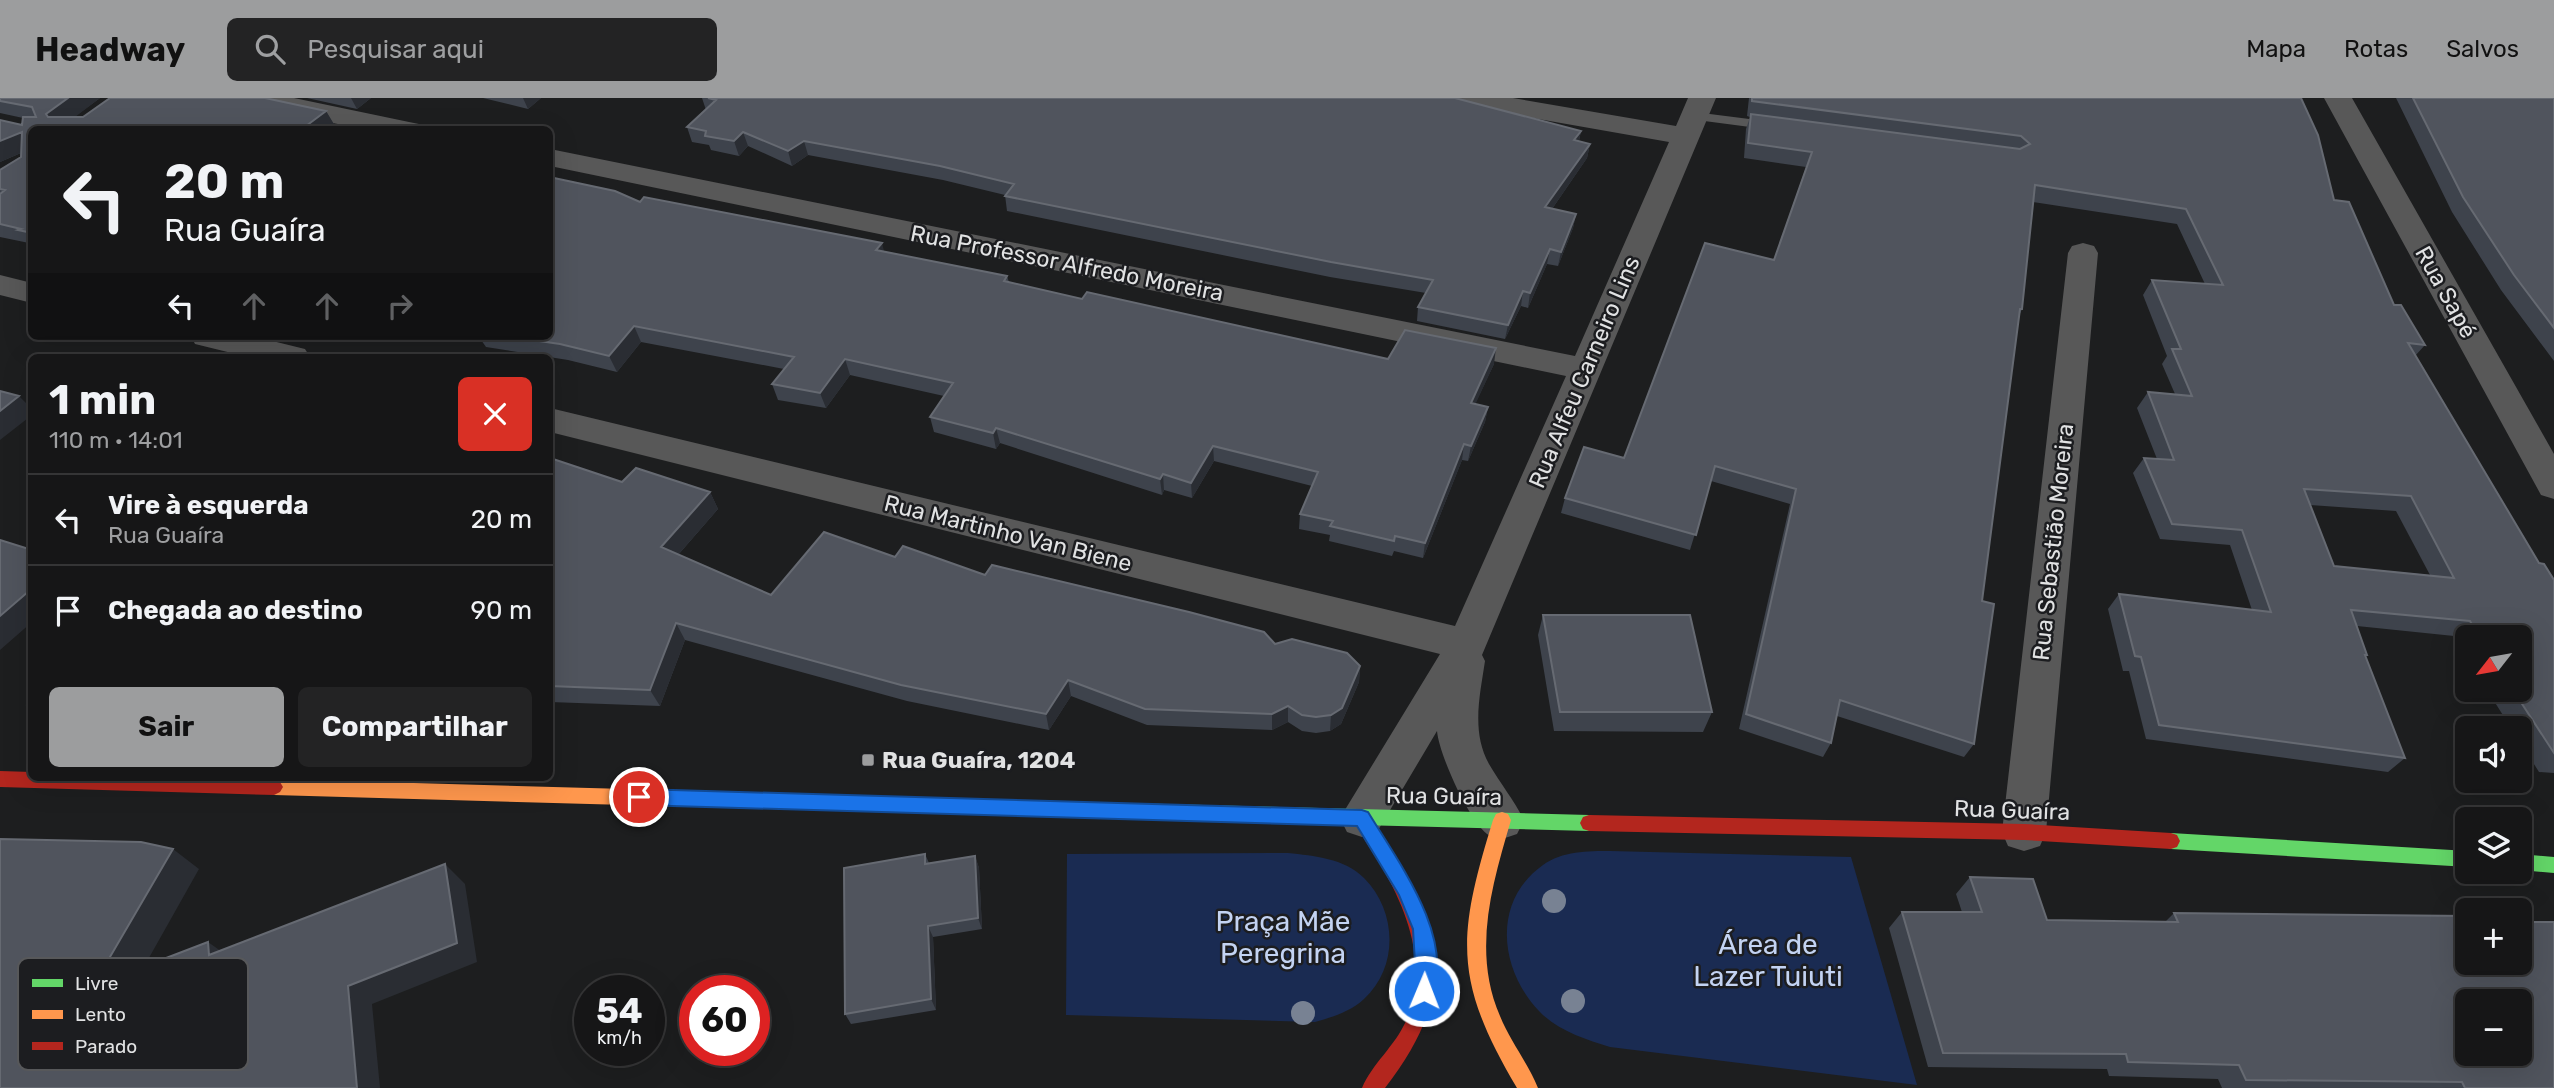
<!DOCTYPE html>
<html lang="pt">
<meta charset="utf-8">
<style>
body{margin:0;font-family:Rubik,sans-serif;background:#232324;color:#f1f3f6;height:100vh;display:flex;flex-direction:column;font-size:26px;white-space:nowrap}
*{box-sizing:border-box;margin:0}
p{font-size:23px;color:#9e9fa1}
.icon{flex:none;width:38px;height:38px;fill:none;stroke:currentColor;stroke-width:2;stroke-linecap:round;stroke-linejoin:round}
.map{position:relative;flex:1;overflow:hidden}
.side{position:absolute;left:28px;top:256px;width:525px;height:427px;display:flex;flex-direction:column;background:#161617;border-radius:10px;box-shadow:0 7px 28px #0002,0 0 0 2px #353536}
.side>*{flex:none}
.top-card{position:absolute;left:28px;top:28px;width:525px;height:214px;border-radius:10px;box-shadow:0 7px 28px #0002,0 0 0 2px #353536;background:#161617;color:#f1f3f6;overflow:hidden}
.needle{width:46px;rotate:239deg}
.controls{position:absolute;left:2455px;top:527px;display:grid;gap:14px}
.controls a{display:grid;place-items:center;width:77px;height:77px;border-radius:10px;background:#161617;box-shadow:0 7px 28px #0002,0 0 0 2px #353536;font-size:35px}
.speed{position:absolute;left:574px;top:877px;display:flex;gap:14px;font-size:35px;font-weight:700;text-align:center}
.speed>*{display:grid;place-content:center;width:91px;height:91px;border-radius:50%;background:#161617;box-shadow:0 7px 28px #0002,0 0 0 2px #353536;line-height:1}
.speed small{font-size:18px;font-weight:400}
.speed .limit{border:10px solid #d22;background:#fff;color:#111}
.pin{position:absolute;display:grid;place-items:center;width:60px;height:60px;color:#fff;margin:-30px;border:4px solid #fff;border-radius:50%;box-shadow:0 2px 7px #0007}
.me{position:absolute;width:77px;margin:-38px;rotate:1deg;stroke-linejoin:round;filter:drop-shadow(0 0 5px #0008)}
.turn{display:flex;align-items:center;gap:24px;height:147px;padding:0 21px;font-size:32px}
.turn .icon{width:91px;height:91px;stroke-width:2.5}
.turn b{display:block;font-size:49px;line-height:60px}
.lanes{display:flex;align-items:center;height:66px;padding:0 21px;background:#0003;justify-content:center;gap:35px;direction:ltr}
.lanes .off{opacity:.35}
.round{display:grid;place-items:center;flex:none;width:74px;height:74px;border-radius:10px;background:#232324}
.headline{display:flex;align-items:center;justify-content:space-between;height:119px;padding:0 21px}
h1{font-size:42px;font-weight:700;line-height:52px}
.primary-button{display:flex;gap:14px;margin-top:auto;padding:14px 21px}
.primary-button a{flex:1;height:80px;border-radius:10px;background:#9c9d9e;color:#111;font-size:28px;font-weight:700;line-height:80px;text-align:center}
.primary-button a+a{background:#232324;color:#f1f3f6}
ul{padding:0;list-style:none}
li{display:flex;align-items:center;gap:21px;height:91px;padding:0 21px;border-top:2px solid #353536}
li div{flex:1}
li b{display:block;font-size:26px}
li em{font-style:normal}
header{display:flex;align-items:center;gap:42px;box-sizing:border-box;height:98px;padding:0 35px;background:#9c9d9e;color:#111}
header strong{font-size:33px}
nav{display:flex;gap:38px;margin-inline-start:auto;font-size:24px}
.search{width:490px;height:63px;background:#232324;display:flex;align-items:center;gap:18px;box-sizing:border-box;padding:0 24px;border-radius:10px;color:#9e9fa1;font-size:26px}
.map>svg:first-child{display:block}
.green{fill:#1a2b52}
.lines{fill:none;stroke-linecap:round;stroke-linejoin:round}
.lane{fill:#585858;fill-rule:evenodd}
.street{fill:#585858;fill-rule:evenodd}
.fast{fill:#63d668;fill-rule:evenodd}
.slow{fill:#ff974d;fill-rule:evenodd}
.jam{fill:#b3261e;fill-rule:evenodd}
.tree{fill:#788293}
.wall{fill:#3e434c;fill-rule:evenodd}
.shaded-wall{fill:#2a2d33}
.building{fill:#50545d;stroke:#666a72;stroke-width:2;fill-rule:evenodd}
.route{fill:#1a73e8;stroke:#114b97;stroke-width:2}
.poi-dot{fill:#9c9d9e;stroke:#1c1d20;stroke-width:2.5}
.labels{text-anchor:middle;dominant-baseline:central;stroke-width:5;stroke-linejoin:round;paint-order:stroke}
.street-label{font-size:23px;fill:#e1e2e3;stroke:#1c1d20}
.poi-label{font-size:23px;font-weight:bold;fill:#e1e2e3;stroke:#1c1d20;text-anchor:start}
.near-park-label{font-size:28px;fill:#c3d3f2;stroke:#1c1d20}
.key{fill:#1c1d20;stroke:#57585a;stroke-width:2}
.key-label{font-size:19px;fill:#e1e2e3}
</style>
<header>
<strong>Headway</strong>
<div class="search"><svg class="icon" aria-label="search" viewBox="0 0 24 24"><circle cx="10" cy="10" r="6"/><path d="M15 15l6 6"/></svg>Pesquisar aqui</div>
<nav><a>Mapa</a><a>Rotas</a><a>Salvos</a></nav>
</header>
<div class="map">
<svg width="2554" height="990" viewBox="0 0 2554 990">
<rect width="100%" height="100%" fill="#1d1e1f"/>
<path class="green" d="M1610,753L1851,759L1917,987L1610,949C1585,941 1558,933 1539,913C1499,871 1492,803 1543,767C1562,753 1588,753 1610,753Z
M1288,755C1314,758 1344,760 1364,780C1397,813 1399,869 1364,901C1350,914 1332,919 1315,924L1066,917L1067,756Z"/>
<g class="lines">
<path class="lane" d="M1694,14L1773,24L1780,28L1773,32L1689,21V15Z"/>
<path class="street" d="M240,0H294L409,24L419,26L423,32H366L244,6Z
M1451,0H1513L1676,28L1688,0H1716L1482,557L1485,563C1480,597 1471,634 1489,666C1500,685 1514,702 1524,722L1517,736L1502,741C1498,740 1490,738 1487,736C1468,721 1439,656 1437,633L1377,734L1362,739L1347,734L1340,720L1440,556L550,334V310L1455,528L1566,278L550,68V51L1575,258L1669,44L1465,8L1455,6Z
M2324,0H2352L2554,356V401L2541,397Z
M2083,145L2094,148L2098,155L2046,734L2040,748L2024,753L2008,748L2002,734L2068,155L2072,148Z
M0,177L32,185V205L0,197Z
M191,238H252L305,251L310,259H248L195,246Z"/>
<path class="fast" d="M1125,705L1589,717L1595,719L1598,725L1595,731L1589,733L1125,721L1119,718L1116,713L1119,708Z
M2171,735L2468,753V769L2171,751L2165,749L2162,743L2165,737Z
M2520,756L2554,759V775L2520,772Z"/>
<path class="slow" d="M274,681L662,692L668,695L671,700L668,705L662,708L274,697L268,694L265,689L268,684Z
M1502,714L1508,716L1511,722C1492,787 1472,853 1500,918C1510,943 1528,965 1538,990H1517C1453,882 1457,839 1493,722L1496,716Z"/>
<path class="jam" d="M0,673L32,674V679L274,681L280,684L283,689L280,694L274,697L0,689Z
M662,692L1125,705L1131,708L1134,713L1131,718L1125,721L662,708L656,705L653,700L656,695Z
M1362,712L1368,714C1435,819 1469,882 1385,990H1362C1372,966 1395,948 1406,923C1429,873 1409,816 1383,771C1373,754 1361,738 1353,720L1356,714Z
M1589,717L2024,726L2171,735L2177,737L2180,743L2177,749L2171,751L2024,742L1589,733L1583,731L1580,725L1583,719Z"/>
</g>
<g class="tree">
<circle cx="1554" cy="803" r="12"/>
<circle cx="1573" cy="903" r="12"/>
<circle cx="1303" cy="915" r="12"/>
</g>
<path class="wall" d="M0,0H100L74,19L326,13L335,28L330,32H32V148L29,145L0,139V72L21,59V55L0,64V22L22,27L23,20L0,15Z
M307,0H371L357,11Z
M483,0H541L528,11Z
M702,0H1455L1581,33L1579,43L1590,46L1587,60L1552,111L1576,116L1573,130L1558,168L1547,166L1528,210L1521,208L1505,241L1417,223L1418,209L1426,195L1330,179L1007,113L1005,97L943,82L808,57L792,68L748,48L739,58L711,52L709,47L692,44L687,29L706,12Z
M1749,0H2301L2334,102L2394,207L2425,247L2415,258L2539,465L2554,482V675L2539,674L2520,644V630H2511L2489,595L2484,594L2483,592H2520V539H2468V563L2454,538L2357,528L2367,557L2365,559L2405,660L2388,674L2146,641L2129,573H2123L2108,511L2119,496L2252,512L2230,447L2160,441L2133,375L2144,360L2157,361L2137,310L2148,294L2175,296L2162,266L2167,258L2143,197L2152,182L2205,186L2177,126L2033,104L2022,211L2019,218L1982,503L1974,646L1964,659L1837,618L1831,645L1823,659L1739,631L1790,406L1711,383L1690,452L1561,415L1565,400L1624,360L1774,162L1806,69L1744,60L1746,31L1750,19L1747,18ZM2310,407L2396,413L2430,477L2334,468Z
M2396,0H2554V263L2501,192L2452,114Z
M640,104L1007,178L1009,184L1082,201L1388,261L1494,266L1475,306L1488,309L1485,324L1468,363L1462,362L1423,460L1394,453L1392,458L1329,443L1330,437L1299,431L1300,416L1312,388L1214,363L1192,400L1164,392L1162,397L1000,345L996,351L934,334L930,319L944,298L850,277L826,310L778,302L772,286L784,271L641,244L617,274L568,262L486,249L479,239L476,238H550Z
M550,360L622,384L710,394L718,411L678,457L771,497L895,459L985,477L1275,546L1360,568L1359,584L1341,626L1330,633L1316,635L1302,633L1288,624L1272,632L1147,627L1071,598L1049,632L907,603L685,542L660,608L550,604Z
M1543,517L1712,614L1703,634L1554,633L1538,537Z
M925,756L929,765L975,758L979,770L982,831L933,839L936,912L851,926L845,916Z
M1970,779L2047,822L2165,824L2174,815L2554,990H2222L2218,981L2109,978L2107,971L1928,969L1889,830L1902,814H1962L1956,796Z"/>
<path class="shaded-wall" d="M68,0H100L58,32L46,16Z
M351,0H371L357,11Z
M523,0H541L528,11Z
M326,13L335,28L330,32H302Z
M1581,33L1578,47L1574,42Z
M22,34L32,50L0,64V43Z
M743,34L748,48L739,58L734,43Z
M804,43L808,57L792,68L788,53Z
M1590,46L1587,60L1543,124L1545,109Z
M1576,116L1573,130L1558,168L1561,154Z
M882,145L886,161L876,152Z
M1550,151L1547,166L1528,210L1530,195Z
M1523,193L1521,208L1505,241L1508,227Z
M634,228L641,244L617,274L609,258Z
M1496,250L1494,266L1469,320L1471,305Z
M845,261L850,277L826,310L820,295Z
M19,298L32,311V317L0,342V313Z
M1488,309L1485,324L1468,363L1471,348Z
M996,330L1000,345L996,351L993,335Z
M1464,346L1462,362L1423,460L1425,445Z
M1213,348L1214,363L1192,400L1191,385Z
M1163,376L1164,392L1162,397L1160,381Z
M710,394L718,411L670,466L661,449Z
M29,493L32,524L0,552V518Z
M676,525L685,542L660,608L650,592Z
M1360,568L1359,584L1341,626L1330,633L1331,617Z
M1068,582L1071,598L1049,632L1046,616Z
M1288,608V624L1272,632V616Z
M173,751L199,771L123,906L93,888Z
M975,758L979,770L982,831L978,820Z
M445,766L465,786L477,864L372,906L380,990H357L348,888Z
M928,828L933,839L936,912L931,901Z
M208,844L235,863L209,857Z"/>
<path class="building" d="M0,0H68L46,16L48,19H83L110,0H265L326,13L302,31L304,32H32V135L18,132L21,131L0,126V96L5,92L0,91V72L21,59L22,34L0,43V22L22,27L23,19H36L32,9L0,3Z
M708,0H1455L1581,33L1574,42L1590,46L1545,109L1576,116L1561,154L1550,151L1530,195L1523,193L1508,227L1418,209L1433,182L1331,164L1005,98L1014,86L940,68L804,43L788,53L743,34L734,43L705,38L706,33L687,29L716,2Z
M1752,0H2301L2318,37L2334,102L2349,104L2394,207H2401L2425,247L2408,245L2539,465L2544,466L2554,482V655L2513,592H2520V539H2479L2470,523L2351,512L2367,557H2365L2405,660L2159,627L2141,559L2135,558L2119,496L2271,514L2242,432L2172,426L2144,360L2174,362L2148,294L2192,298L2172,251H2181L2152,182L2223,187L2186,111L2035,87L2022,211H2020L1982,503L1994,506L1974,646L1840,602L1831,645L1746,616L1796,391L1715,368L1696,437L1565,400L1584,349L1624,360L1705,145L1774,162L1812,54L1748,45L1751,16L2020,51L2030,46L2021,38L1752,3ZM2304,391L2411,398L2454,480L2334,468Z
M2413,0H2554V230L2514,177L2463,99Z
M554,80L615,93L640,104L644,99L882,145L876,152L1007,178L1004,183L1082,201L1087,194L1388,261L1405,232L1496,250L1471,305L1488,309L1471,348L1464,346L1425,445L1395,438L1394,443L1330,428L1333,423L1300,416L1318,374L1213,348L1191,385L1163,376L1160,381L996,330L993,335L930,319L953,285L845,261L820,295L772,286L794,259L634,228L609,258L560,246L505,238H550V83Z
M0,293L19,298L0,313Z
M550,360L622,384L636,370L710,394L661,449L771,497L824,434L895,459L903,448L985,477L992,467L1189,514L1264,534L1275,546L1292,541L1347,555L1360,568L1342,610L1331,617L1316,619L1302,617L1288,608L1272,616L1145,611L1068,582L1046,616L901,587L676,525L650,592L550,588Z
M0,442L32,452V602L27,606L29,493L0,518Z
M1543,517H1690L1712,614H1560Z
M0,741L141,744L173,751L93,888L208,844L209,857L445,766L457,845L348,888L357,990H0Z
M925,756V766L975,758L978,820L928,828L931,901L845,916L844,770Z
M1970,779L2033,781L2047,822L2178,824L2174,815L2468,818V864H2520V824H2554V990H2465L2462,984L2246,982L2239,967L2128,964L2126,956L1943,955L1902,814H1982ZM2468,903H2520V956H2468Z"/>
<path class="route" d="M639,691L1362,712L1368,714C1397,762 1457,841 1431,900L1424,903L1417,900L1413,831L1399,797L1357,728L639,707L630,699Z"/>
<rect class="poi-dot" x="861" y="655" width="14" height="14" rx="3.5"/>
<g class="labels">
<g class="street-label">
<text transform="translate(1067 165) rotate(11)">Rua Professor Alfredo Moreira</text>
<text transform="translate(2446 194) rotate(61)">Rua Sapé</text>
<text transform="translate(1584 274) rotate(-67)">Rua Alfeu Carneiro Lins</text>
<text transform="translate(1008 435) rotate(14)">Rua Martinho Van Biene</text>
<text transform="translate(2053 444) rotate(-84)">Rua Sebastião Moreira</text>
<text transform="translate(1444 698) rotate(1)">Rua Guaíra</text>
<text transform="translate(2012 712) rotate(2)">Rua Guaíra</text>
</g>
<g class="poi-label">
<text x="882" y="662">Rua Guaíra, 1204</text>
</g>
<g class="near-park-label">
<text x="1283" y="823">Praça Mãe<tspan x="1283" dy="32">Peregrina</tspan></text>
<text x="1768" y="846">Área de<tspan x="1768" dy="32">Lazer Tuiuti</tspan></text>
</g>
</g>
<rect x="18" y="860" width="230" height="112" rx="10" class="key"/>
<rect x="32" y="881" width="31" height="8" fill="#63d668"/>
<rect x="32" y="912" width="31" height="9" fill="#ff974d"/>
<rect x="32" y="944" width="31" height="8" fill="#b3261e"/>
<g class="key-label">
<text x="75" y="892">Livre</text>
<text x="75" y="923">Lento</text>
<text x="75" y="955">Parado</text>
</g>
</svg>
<div class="controls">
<a><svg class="needle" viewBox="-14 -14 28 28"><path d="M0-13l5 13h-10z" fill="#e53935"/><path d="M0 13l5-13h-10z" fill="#9e9fa1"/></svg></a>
<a><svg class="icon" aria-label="sound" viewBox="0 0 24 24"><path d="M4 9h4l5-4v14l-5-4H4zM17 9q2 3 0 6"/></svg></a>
<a><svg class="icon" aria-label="layers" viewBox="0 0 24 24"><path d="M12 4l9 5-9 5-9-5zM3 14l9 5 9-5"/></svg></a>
<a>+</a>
<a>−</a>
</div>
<div class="speed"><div>54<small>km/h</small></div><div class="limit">60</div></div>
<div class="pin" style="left:639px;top:699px;background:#d93025"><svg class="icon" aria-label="arrive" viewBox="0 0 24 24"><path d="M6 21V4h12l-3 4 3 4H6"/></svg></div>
<svg class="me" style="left:1424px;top:893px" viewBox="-20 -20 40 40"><circle r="17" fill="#1a73e8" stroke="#fff" stroke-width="3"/><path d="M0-11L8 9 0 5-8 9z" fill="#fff"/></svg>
<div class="top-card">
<div class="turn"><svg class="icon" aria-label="left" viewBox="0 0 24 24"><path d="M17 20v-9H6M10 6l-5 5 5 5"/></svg><div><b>20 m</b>Rua Guaíra</div></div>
<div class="lanes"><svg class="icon" aria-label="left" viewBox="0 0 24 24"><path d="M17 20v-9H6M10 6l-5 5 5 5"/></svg><svg class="icon off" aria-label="ahead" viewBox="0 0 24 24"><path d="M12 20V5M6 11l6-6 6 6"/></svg><svg class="icon off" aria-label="ahead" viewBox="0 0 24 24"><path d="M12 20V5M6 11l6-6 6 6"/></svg><svg class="icon off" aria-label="right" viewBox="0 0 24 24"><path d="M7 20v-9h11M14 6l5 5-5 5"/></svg></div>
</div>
<section class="side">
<div class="headline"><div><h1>1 min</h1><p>110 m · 14:01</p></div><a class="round" style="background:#d93025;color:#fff"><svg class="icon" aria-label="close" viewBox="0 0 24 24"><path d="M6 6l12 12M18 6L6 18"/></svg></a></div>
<ul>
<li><svg class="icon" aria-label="left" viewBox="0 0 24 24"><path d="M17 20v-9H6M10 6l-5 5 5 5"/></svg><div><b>Vire à esquerda</b><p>Rua Guaíra</p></div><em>20 m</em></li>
<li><svg class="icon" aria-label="arrive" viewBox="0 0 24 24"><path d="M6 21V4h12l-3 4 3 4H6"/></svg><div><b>Chegada ao destino</b></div><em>90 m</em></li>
</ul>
<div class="primary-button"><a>Sair</a><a>Compartilhar</a></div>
</section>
</div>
